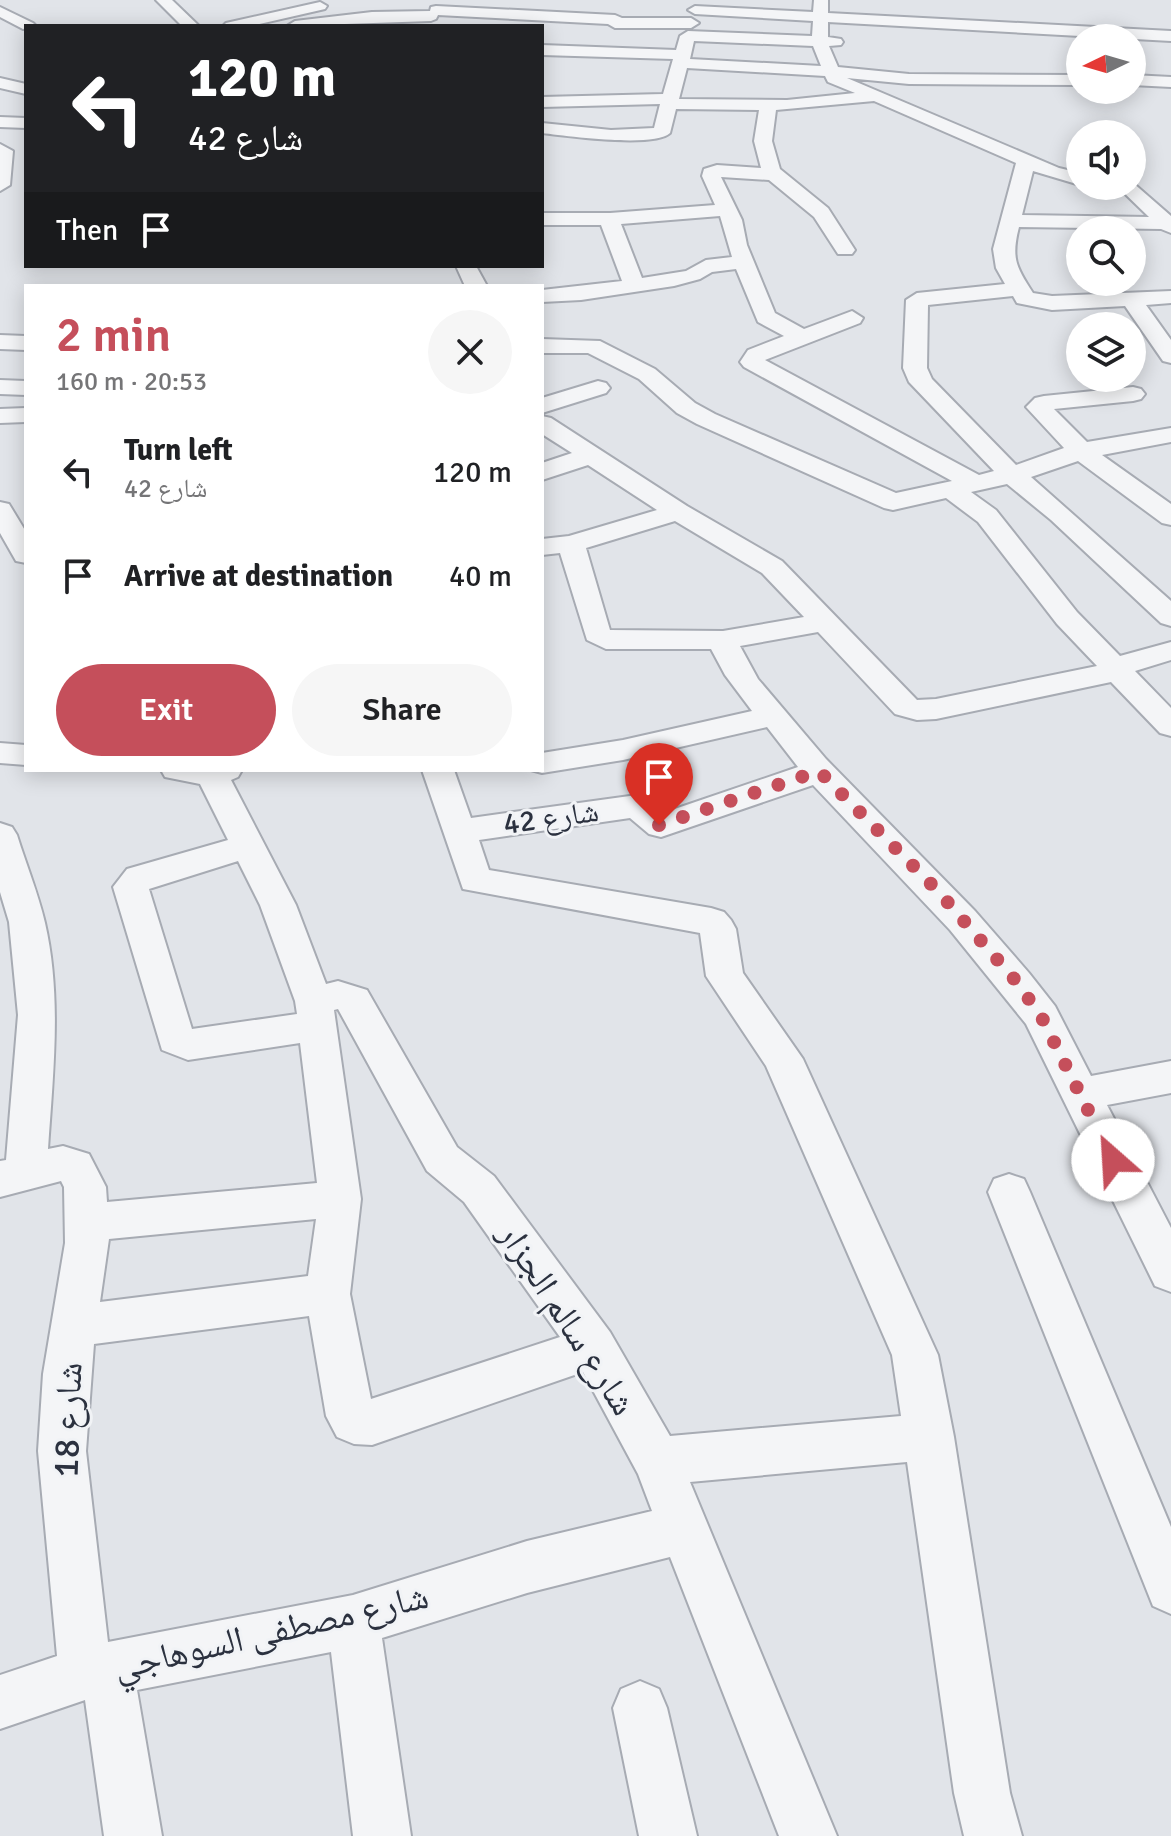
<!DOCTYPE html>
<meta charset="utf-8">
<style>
body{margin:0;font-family:Signika,"Noto Naskh Arabic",sans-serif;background:#f6f6f6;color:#202124;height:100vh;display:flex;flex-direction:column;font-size:30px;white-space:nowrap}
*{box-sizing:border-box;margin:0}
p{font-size:26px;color:#757577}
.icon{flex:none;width:44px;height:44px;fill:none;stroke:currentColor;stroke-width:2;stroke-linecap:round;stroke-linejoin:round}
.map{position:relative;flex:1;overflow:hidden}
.sheet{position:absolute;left:24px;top:284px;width:520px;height:488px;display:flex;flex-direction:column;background:#fff;border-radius:0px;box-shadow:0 4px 20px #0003}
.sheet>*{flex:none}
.top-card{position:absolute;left:24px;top:24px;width:520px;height:244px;border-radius:0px;box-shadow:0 4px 20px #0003;background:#202124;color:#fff;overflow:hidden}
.needle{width:52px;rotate:265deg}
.tools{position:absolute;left:1066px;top:24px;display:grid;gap:16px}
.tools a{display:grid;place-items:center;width:80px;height:80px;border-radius:50%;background:#fff;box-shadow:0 4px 20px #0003;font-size:40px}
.pin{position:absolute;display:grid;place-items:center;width:68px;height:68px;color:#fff;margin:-82px -34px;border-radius:50% 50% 50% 0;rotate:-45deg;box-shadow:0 0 8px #0007}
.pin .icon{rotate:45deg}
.me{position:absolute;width:88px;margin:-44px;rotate:334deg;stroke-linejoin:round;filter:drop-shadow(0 0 6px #0008)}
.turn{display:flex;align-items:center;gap:28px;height:168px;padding:0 32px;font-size:36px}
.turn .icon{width:104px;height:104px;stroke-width:2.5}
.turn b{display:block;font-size:56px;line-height:68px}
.then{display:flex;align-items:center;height:76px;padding:0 32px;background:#0003;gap:16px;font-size:30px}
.round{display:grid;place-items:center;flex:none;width:84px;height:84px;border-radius:42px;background:#f6f6f6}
.overview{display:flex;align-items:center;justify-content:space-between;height:136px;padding:0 32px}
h1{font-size:48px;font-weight:600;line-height:60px;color:#c54f5b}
.primary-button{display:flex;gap:16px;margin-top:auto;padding:16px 32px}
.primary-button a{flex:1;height:92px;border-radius:48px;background:#c54f5b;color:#fff;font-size:32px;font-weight:600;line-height:92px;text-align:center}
.primary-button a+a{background:#f6f6f6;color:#202124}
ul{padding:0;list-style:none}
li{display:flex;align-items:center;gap:24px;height:104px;padding:0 32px}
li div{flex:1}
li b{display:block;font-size:30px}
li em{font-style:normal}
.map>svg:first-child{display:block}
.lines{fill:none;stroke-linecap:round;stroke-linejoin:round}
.minor-casing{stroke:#a7abb3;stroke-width:4}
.minor{fill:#f4f5f7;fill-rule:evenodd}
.route{stroke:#c54f5b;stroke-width:14;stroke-dasharray:0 25.2}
.labels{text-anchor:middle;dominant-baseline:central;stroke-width:6;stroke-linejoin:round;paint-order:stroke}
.street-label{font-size:30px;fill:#2b313f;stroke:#f1f3f6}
.near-street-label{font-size:36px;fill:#2b313f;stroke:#f1f3f6}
</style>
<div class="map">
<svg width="1171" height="1836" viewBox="0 0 1171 1836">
<rect width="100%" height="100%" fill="#e1e4e9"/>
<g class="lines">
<g class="minor-casing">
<path id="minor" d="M156,0H172L199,26H182Z
M814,0H828V13L1171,31V41L828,22V37L841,39L843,42L841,45L829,46L838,67L909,74L1080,75V85L909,84L847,78L1059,168L1080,173V185L1033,171L1022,215L1149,217L1117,186H1132V182L1171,216V233L1161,229L1019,227C1011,258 1016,267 1033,293L1052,296L1171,291V303L1146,305L1171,340V363L1163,361L1125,306L1052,310L1017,303L1013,296L928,305L927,368L932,379L1016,465L1064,448L1026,407L1035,398L1044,396L1133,387L1141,389L1145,394L1141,399L1133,401L1054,409L1087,442L1171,428V442L1102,455L1171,504V525L1162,523L1078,461L1031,477L1171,601V626L1161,623L1051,520L1007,484L971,492L996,510L1077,612L1120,656L1171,642V660L1135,671L1171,708V736L1160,733L1111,682L936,719L917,720L895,714L818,632L740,646L758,679L826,759L975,911L1029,973L1055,1006L1091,1076L1171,1061V1093L1107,1105L1171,1228V1292L1155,1286L1026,1024L950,930L813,785L661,837L649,834L630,818L479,840L489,870L711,908L724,912L731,920L736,929L743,973L803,1059L938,1355L954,1437L1010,1793L1022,1836H964L954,1793L907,1462L690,1482L837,1836H779L670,1557L527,1593L382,1638L411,1836H353L331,1652L137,1690L162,1836H104L85,1700L0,1729V1675L57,1656L38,1451L43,1374L65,1243L64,1187L61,1181L0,1197V1161L6,1160L18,1015L9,922L0,892V823L12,827L17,835C26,864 38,893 45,923C62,997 53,1074 48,1149L63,1146L89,1154L106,1187L107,1202L317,1183L300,1043L188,1060L162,1050L113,887L127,869L228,840L200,784L165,777L161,770H242L238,777L231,780L296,905L326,984L338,981L367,990L457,1147L494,1176L610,1332L670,1436L901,1416L892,1355L766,1066L706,976L700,933L463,889L422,770H454L471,818L637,795L649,798L666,812L798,767L767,727L623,760L542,773L531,770H542V753L623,740L752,711L725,675L711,649H606L587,640L560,553L542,555V539L569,536L657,510L588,465L542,480V463L572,453L542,434V416L551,418L687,506L782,561L917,700L936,699L1097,666L1057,624L978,522L946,498L893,510L884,508L697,424L677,413L639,379L588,353H542V339L600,341L655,369L695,403L715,414L896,493L952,481L744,367L740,362L748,350L784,336L758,322L736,269L712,272L700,279L674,286L581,300L542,302V290L622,281L601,225H542V213H610L715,205L702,176L704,169L717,165L761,168L754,141L759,110L676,109L670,133C654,148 567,136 542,133V123L611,130L654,128L660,104L542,107V97L663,94L673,59L542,55V45L676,50L680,36L688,31L812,36L813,21L695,14L688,10L695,6L813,12ZM694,41L813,46L821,66L690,59ZM687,68L825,76L828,82L855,93L787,100L679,99ZM874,101L1016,163L993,249L996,268L1005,284L917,293L906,300L903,368L909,382L994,471L979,475L765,360L860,323L863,318L852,311L804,329L775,313L747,245L742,220L721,177L769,180L814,217L838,254H852L855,250L828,208L780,169L772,141L776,110ZM720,216L732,257L706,260L686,271L642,278L621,224ZM675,521L762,573L804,617L723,631L610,630L586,548ZM238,861L260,905L295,1001L297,1014L192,1029L149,889ZM338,1009L427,1171L464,1202L560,1337L371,1399L350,1294L361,1199L334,1010ZM316,1219L308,1276L100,1302L109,1239ZM309,1316L326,1416L337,1437L354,1444L372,1445L583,1372L638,1474L652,1511L527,1541L353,1595L108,1642L86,1451L94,1344Z
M320,2L327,6L325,9L251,26H223L226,23Z
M436,6L615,15L622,18H691L699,23L691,28H615L608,24L438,15L436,19L431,21L287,26L295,21L372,12L430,11L431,7Z
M0,7L33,23L36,26L23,29L0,17Z
M1132,75L1171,77V87L1132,85Z
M0,78L26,84V94L0,88Z
M0,117L26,118V128L0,127Z
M0,144L13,151L10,185L0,191Z
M456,266H476L487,286H465Z
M0,335L26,336V350L0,349Z
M0,380L26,381V395L0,394Z
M598,381L606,383L610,388L606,393L542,413V398Z
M26,408V422L0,423V409Z
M0,502L9,504L26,532V563L16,561L0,533Z
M0,743L26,745V765L0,763Z
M1009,1174L1024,1179L1030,1192L1171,1527V1614L1153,1606L988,1192L994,1179Z
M640,1681L659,1689L667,1708L697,1836H639L613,1708L621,1689Z"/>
</g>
<use href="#minor" class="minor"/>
</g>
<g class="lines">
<path class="route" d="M659,825L819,771L937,890L1015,980L1041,1016L1113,1160"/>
</g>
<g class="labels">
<g class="street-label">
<text transform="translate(551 818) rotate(-8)">شارع 42</text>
</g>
<g class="near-street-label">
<text transform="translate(567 1319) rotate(57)">شارع سالم الجزار</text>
<text transform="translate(68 1420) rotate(-88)">شارع 18</text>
<text transform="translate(271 1632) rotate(-13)">شارع مصطفى السوهاجي</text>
</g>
</g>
</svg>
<div class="tools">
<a><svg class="needle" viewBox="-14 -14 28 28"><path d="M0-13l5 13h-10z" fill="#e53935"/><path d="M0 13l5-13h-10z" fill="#757577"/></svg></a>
<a><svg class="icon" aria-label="sound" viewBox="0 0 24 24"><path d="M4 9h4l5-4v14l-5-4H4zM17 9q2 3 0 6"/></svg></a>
<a><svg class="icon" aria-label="search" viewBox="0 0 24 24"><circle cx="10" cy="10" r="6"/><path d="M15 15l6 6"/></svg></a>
<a><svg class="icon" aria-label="layers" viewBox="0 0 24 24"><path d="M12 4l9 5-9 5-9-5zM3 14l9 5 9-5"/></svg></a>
</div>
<div class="pin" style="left:659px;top:825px;background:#d93025"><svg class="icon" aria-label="arrive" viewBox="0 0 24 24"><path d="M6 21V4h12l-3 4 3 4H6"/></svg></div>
<svg class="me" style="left:1113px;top:1160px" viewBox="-20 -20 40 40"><circle r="19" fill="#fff"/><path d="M0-13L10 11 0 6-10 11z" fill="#c54f5b"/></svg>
<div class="top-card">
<div class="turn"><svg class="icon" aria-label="left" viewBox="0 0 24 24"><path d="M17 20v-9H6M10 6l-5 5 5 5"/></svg><div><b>120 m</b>شارع 42</div></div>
<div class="then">Then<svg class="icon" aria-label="arrive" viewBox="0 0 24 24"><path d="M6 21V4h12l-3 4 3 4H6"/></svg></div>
</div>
<section class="sheet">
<div class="overview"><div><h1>2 min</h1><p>160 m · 20:53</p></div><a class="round"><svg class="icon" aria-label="close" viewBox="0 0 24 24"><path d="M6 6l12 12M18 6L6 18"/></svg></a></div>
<ul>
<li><svg class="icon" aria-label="left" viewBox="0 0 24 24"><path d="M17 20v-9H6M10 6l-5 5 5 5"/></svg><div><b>Turn left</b><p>شارع 42</p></div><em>120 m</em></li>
<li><svg class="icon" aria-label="arrive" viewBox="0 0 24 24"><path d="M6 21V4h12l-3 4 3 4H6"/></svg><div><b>Arrive at destination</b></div><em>40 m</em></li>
</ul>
<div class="primary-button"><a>Exit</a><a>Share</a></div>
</section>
</div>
